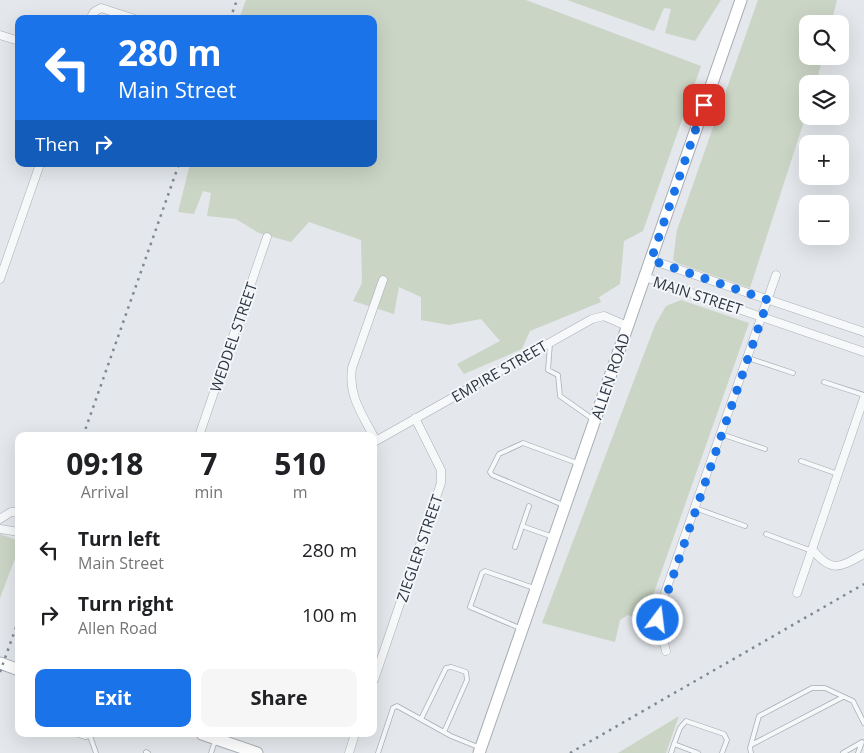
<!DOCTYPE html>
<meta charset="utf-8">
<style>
body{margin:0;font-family:"Open Sans",sans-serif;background:#f6f6f6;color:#202124;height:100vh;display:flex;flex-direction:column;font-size:19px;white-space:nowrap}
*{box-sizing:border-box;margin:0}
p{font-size:16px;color:#757577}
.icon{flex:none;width:28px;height:28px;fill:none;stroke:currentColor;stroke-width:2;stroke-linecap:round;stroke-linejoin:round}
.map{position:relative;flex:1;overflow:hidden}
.panel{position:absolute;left:15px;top:432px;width:362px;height:305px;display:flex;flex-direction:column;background:#fff;border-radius:10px;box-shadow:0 5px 20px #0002}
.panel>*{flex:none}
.guide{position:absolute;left:15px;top:15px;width:362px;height:152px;border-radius:10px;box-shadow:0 5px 20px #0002;background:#1a73e8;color:#fff;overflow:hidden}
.controls{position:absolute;left:799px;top:15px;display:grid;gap:10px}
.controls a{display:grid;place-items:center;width:50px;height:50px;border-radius:10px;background:#fff;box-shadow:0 5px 20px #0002;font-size:25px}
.pin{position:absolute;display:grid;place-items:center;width:42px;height:42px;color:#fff;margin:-21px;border-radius:10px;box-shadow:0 2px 8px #0006}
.me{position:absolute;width:55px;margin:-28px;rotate:15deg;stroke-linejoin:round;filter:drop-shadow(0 0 4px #0008)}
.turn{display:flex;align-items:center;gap:18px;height:105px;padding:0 20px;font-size:22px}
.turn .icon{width:65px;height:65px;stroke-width:2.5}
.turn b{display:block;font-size:35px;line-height:42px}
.then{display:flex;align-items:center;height:48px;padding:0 20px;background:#0003;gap:10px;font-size:19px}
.eta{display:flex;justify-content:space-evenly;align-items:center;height:85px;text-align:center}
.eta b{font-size:30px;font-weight:700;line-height:35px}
.cta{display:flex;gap:10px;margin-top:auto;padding:10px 20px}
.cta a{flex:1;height:58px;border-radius:10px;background:#1a73e8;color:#fff;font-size:20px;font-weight:700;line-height:58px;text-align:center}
.cta a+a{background:#f6f6f6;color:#202124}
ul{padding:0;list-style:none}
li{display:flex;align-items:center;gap:15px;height:65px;padding:0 20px}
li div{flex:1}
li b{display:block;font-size:19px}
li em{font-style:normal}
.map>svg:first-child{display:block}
.green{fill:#cad5c5}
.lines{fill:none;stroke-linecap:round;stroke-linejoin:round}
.service-casing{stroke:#a9aeb5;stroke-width:5.5}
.minor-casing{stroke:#a9aeb5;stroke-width:9}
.secondary-casing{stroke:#a9aeb5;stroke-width:13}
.service{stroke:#f7f8fa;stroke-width:4}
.minor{stroke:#f7f8fa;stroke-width:8}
.secondary{stroke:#fff;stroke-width:11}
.rail{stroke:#7e8895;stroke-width:2.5;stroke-dasharray:2.5 5;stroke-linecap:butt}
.route{stroke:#1a73e8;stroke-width:9;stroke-dasharray:0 16.2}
.labels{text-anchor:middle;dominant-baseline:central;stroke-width:4;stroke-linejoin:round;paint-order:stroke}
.street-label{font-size:15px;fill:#2c3643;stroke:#f4f6f9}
</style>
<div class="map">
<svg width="864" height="753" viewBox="0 0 864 753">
<rect width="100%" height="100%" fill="#e4e7eb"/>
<path class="green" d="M246,0H526L701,66L643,231L624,241L620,284L599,297L601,302L530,331L522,349L464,374L457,364L500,341L481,319L449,325L421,320V297L399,287L394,314L353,301L362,283L361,240L309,222L291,242L259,233L236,219L207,216L211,193L203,191L194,214L178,212L190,164H374V19H239Z
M567,0H721L695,41L665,33L671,9L664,8L654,31Z
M758,0H837L831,24H808V56H823L816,84H808L807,112L750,288L677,263L673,260L677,230Z
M681,300L749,323L644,621L628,615L620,620L615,642L542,623L655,325L666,306Z
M0,534L19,541V548L0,598Z
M679,716L666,753H618Z"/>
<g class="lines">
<g class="service-casing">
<path id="service" d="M550,344L548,370L558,375L560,396L594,420
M748,358L793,373
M824,382L864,395
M721,434L765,449
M801,461L838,474
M563,505L492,475L490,472L499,454L523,443L577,463
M695,508L745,526
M522,526L553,537
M766,534L812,551
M515,547L529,506
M522,629L470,607L482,573L485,571L534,588
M421,719L446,668L451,667L466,672L467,680L444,732
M76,734L85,737L90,736
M90,736L96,753
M751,745L843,697
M146,752L148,753
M211,753L215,741
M378,753L393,708L397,706L451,736L478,747
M671,753L674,744
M698,753L674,744L680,728L686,721L724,734L727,740L722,753
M751,753L750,748L759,716L812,688H825L853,701L864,723
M843,753L862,742L858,753"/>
</g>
<g class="minor-casing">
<path id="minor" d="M90,19L94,12L101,8L135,19
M0,35L19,41
M651,260L864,332
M645,277L864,352
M0,279L40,164
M199,436L267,237
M376,441C363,415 348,397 352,368L383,280
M374,442L592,319L604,316L627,326
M0,519L11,512H19
M0,529L19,532
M812,549C832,574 840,567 864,554
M797,593L864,398
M666,651L658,620L660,607L776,275
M374,680L441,483V470L415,418
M349,753L355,734"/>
</g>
<g class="secondary-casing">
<path id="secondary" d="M0,663L19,670
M202,734L257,753
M479,753L741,0"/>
</g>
<use href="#service" class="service"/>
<use href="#minor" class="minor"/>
<use href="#secondary" class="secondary"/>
<path class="rail" d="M230,19L237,0
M83,436L179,164
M0,672L19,619
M570,753L864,584"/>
</g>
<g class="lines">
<path class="route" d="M658,620L768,300L651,260L704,105"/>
</g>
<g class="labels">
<g class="street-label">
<text transform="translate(698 295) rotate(18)">MAIN STREET</text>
<text transform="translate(233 337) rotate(-71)">WEDDEL STREET</text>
<text transform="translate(499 371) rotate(-30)">EMPIRE STREET</text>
<text transform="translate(610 376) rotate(-71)">ALLEN ROAD</text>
<text transform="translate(419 548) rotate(-71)">ZIEGLER STREET</text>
</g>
</g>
</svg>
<div class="controls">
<a><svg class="icon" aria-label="search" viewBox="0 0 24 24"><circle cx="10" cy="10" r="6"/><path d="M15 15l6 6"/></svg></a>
<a><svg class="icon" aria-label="layers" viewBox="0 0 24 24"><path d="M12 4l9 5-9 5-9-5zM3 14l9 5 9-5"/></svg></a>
<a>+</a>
<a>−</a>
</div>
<div class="pin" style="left:704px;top:105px;background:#d93025"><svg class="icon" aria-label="arrive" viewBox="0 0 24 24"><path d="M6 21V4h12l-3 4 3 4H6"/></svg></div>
<svg class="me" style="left:658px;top:620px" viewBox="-20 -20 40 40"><circle r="17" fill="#1a73e8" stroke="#fff" stroke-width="3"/><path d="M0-11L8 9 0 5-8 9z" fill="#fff"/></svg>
<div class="guide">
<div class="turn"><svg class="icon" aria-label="left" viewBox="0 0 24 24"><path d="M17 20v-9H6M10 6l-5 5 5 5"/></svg><div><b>280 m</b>Main Street</div></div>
<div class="then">Then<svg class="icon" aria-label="right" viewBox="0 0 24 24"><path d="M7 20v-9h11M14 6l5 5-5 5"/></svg></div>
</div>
<section class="panel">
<div class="eta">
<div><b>09:18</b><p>Arrival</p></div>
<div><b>7</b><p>min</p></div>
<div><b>510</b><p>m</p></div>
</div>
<ul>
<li><svg class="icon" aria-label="left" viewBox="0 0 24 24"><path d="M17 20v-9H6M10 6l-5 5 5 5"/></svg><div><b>Turn left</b><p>Main Street</p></div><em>280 m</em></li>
<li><svg class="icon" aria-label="right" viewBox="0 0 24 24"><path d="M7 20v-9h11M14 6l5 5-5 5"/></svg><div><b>Turn right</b><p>Allen Road</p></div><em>100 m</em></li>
</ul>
<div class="cta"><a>Exit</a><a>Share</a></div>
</section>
</div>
